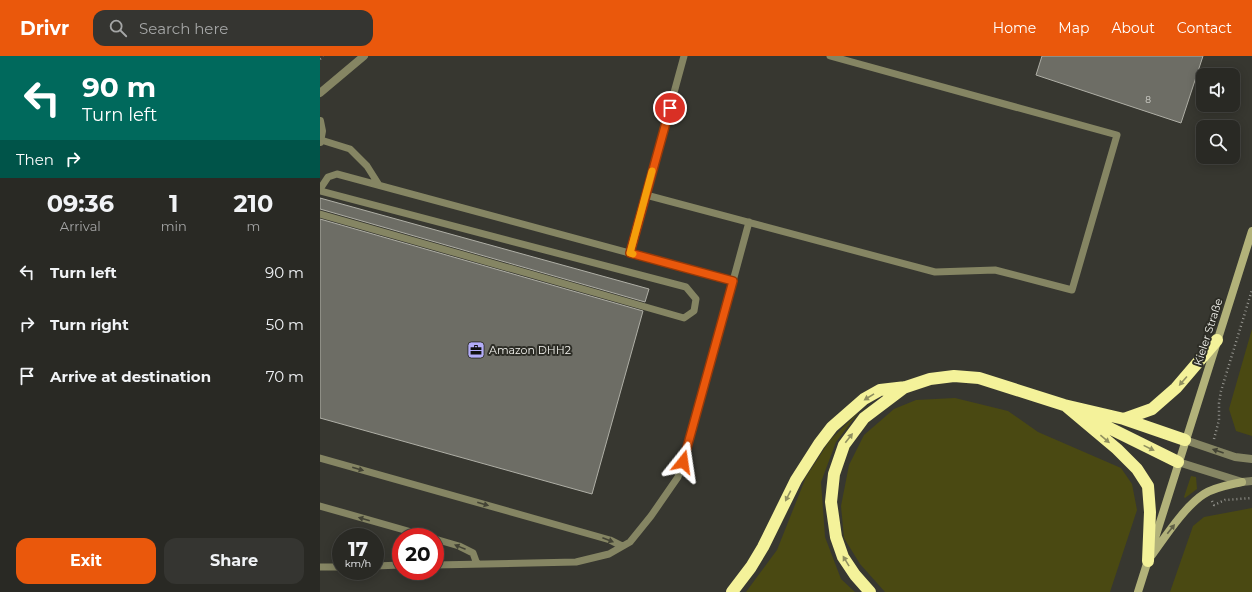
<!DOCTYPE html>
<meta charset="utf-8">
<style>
body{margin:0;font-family:Montserrat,sans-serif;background:#353531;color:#f1f3f6;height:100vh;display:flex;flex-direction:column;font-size:15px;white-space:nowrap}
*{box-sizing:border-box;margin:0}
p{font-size:13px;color:#a5a6a6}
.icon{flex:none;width:22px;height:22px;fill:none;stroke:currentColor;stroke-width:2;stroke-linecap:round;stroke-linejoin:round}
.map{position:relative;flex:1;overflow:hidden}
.drawer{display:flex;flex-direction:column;background:#292924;width:320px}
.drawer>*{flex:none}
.guide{background:#00695c;color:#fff;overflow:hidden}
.tools{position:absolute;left:876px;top:12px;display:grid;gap:8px}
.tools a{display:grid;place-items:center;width:44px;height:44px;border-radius:8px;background:#292924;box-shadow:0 2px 10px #0003,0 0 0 1px #454541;font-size:20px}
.speed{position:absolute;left:12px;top:472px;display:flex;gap:8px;font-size:20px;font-weight:700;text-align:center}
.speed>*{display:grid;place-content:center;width:52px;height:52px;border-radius:50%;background:#292924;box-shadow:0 2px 10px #0003,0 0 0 1px #454541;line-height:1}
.speed small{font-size:10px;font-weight:400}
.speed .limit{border:6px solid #d22;background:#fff;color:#111}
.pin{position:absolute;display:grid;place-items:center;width:34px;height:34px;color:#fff;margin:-17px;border:2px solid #fff;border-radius:50%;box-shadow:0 1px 4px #0007}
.me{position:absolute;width:44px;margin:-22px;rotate:15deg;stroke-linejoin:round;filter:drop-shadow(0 0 3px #0008)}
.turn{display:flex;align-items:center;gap:14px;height:84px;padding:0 16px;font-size:18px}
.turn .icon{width:52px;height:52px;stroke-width:2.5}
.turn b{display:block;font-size:28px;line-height:34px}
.then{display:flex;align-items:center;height:38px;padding:0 16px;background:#0003;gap:8px;font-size:15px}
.eta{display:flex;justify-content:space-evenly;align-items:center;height:68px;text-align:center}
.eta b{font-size:24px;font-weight:700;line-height:28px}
.action{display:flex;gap:8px;margin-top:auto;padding:8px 16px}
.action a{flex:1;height:46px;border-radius:12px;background:#ea580c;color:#fff;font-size:16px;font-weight:700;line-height:46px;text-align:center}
.action a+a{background:#353531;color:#f1f3f6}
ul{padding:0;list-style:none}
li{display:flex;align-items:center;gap:12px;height:52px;padding:0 16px}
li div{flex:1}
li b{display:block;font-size:15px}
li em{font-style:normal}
header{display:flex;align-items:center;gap:24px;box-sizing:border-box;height:56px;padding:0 20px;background:#ea580c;color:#fff}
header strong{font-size:19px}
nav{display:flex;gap:22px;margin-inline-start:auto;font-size:14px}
.search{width:280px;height:36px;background:#353531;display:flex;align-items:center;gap:10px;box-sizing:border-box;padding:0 14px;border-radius:12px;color:#a5a6a6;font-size:15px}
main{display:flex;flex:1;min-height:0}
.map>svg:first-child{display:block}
.green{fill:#4a4912}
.building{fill:#6d6d65;stroke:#afafa6}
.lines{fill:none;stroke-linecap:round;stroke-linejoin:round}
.path{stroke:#94948e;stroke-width:2.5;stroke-dasharray:1 3;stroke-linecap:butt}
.lane{stroke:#858563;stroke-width:7}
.street{stroke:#858563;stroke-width:8}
.secondary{stroke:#b2b27a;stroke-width:8}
.highway{stroke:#f4f29a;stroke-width:12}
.oneway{fill:#909060}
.oneway2{fill:#434335}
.oneway3{fill:#626248}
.route-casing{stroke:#983908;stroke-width:10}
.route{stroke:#ea580c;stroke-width:7}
.slow{stroke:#f59e0b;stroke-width:7}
.labels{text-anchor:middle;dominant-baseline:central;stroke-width:4;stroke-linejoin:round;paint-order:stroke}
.number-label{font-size:9px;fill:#d2d2cc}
.street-label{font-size:11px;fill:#f3f3ee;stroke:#2d2d26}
.poi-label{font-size:11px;fill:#f3f3ee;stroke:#2d2d26;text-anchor:start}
</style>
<header>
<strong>Drivr</strong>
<div class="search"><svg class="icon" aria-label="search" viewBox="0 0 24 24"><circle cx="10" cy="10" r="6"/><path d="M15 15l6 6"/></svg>Search here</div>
<nav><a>Home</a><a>Map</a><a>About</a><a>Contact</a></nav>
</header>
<main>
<section class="drawer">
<div class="guide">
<div class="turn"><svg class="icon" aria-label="left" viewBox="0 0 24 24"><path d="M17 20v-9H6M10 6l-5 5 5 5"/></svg><div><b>90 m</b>Turn left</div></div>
<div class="then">Then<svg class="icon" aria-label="right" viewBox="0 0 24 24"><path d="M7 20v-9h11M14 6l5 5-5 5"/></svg></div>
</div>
<div class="eta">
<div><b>09:36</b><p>Arrival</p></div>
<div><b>1</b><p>min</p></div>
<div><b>210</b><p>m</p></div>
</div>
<ul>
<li><svg class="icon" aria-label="left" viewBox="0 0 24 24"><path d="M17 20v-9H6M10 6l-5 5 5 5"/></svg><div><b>Turn left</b></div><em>90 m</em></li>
<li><svg class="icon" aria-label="right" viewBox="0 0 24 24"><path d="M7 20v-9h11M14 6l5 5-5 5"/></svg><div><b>Turn right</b></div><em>50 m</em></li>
<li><svg class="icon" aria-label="arrive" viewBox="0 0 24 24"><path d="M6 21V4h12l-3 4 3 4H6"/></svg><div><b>Arrive at destination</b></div><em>70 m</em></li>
</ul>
<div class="action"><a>Exit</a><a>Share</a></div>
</section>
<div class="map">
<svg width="932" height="536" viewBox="0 0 932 536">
<rect width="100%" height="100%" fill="#373730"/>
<path class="green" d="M932,273V380L916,375L909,353Z
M635,342L688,355L718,376L801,412L812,428L817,454L790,536H565L540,508L524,482L521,450L529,409L544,379L574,353L596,344Z
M539,356L516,386L501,426L505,481L521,523L535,536H426L457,494L486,421L510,384Z
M871,420L876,421L877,433L865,442L864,441Z
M932,452V536H850L873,470L884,461Z"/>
<path class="building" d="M722,0H883L861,67L716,19Z
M0,142L329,233L325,246L0,153Z
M0,163L323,255L272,438L0,362Z"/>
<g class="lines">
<path class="path" d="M0,3L3,0
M894,383L899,364V347L901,335L932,234
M892,445L894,449L905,444L932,442"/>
<path class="lane" d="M364,0L326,139L615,216L675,214L752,234L797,79L510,0
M1,84L30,93L47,110L59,129
M0,133L8,121L17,118L413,225L363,406L358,421L331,460L310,486L289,498L256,506L115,509
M0,135L366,231L376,243L374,255L364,262L0,158
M310,197L326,139
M413,225L429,166
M0,402L276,480L290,484L302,490
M0,450L109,481
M115,483L139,490L153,497L157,508
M55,510L81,509
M0,511H21"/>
<path class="street" d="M0,37L44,0
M0,65L2,75L0,86
M865,384L915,401L932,403
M858,406L922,426L932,425"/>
<path class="secondary" d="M832,499C845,481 865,450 884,438C895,431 909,429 922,426
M818,536L932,175"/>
<path class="highway" d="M747,351L797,393L817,413L828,430L830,456L828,505
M765,360L858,406
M804,363L832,353L856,332L897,284
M412,536L431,511L443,491L476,424L499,388L512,371L544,343L560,334L586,331L610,323L634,320L659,322L744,349L804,363L865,384
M550,536L535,519L523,501L516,481L511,446L514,418L524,389L544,362L585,331"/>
</g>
<defs><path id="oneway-solid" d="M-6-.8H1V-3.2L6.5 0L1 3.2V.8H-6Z"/></defs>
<g class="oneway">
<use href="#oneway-solid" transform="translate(863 325) rotate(131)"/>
<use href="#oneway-solid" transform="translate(549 341) rotate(148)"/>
<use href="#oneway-solid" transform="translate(529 382) rotate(-52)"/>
<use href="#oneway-solid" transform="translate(785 383) rotate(40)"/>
<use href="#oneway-solid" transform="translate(829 392) rotate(26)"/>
<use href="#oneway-solid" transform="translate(468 440) rotate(117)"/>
<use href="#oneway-solid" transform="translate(526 505) rotate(-121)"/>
</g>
<g class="oneway2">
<use href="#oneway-solid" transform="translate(898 395) rotate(-161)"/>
<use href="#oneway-solid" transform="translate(38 413) rotate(16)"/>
<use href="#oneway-solid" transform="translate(163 448) rotate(16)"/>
<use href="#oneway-solid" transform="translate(44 463) rotate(-164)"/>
<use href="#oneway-solid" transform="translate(288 484) rotate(21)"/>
<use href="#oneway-solid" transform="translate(140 491) rotate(-158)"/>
</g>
<use class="oneway3" href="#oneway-solid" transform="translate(851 473) rotate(-52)"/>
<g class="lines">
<g class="route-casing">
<path id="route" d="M350,52L310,197L413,225L363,406"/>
</g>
<use href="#route" class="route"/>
<path class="slow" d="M313,198L310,197L332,115"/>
</g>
<defs>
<g id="office-square" transform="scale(0.9)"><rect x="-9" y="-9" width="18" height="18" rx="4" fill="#b3adf9" stroke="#2d2d26"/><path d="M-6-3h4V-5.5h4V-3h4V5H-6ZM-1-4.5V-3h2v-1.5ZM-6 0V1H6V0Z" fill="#111"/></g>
</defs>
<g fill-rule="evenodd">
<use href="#office-square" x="156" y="294"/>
</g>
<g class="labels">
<g class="number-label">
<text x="828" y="43">8</text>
</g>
<g class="street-label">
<text transform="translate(888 276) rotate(-72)">Kieler Straße</text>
</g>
<g class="poi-label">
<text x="169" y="294">Amazon DHH2</text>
</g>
</g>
</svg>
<div class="tools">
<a><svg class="icon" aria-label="sound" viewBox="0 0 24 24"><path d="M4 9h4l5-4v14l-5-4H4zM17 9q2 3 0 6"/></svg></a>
<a><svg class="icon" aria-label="search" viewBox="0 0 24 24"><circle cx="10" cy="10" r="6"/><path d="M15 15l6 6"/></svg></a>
</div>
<div class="speed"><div>17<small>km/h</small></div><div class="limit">20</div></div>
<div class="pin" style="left:350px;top:52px;background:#d93025"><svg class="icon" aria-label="arrive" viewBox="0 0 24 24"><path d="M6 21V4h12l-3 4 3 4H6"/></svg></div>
<svg class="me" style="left:363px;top:406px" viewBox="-20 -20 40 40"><path d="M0-17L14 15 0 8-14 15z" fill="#ea580c" stroke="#fff" stroke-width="4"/></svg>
</div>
</main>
